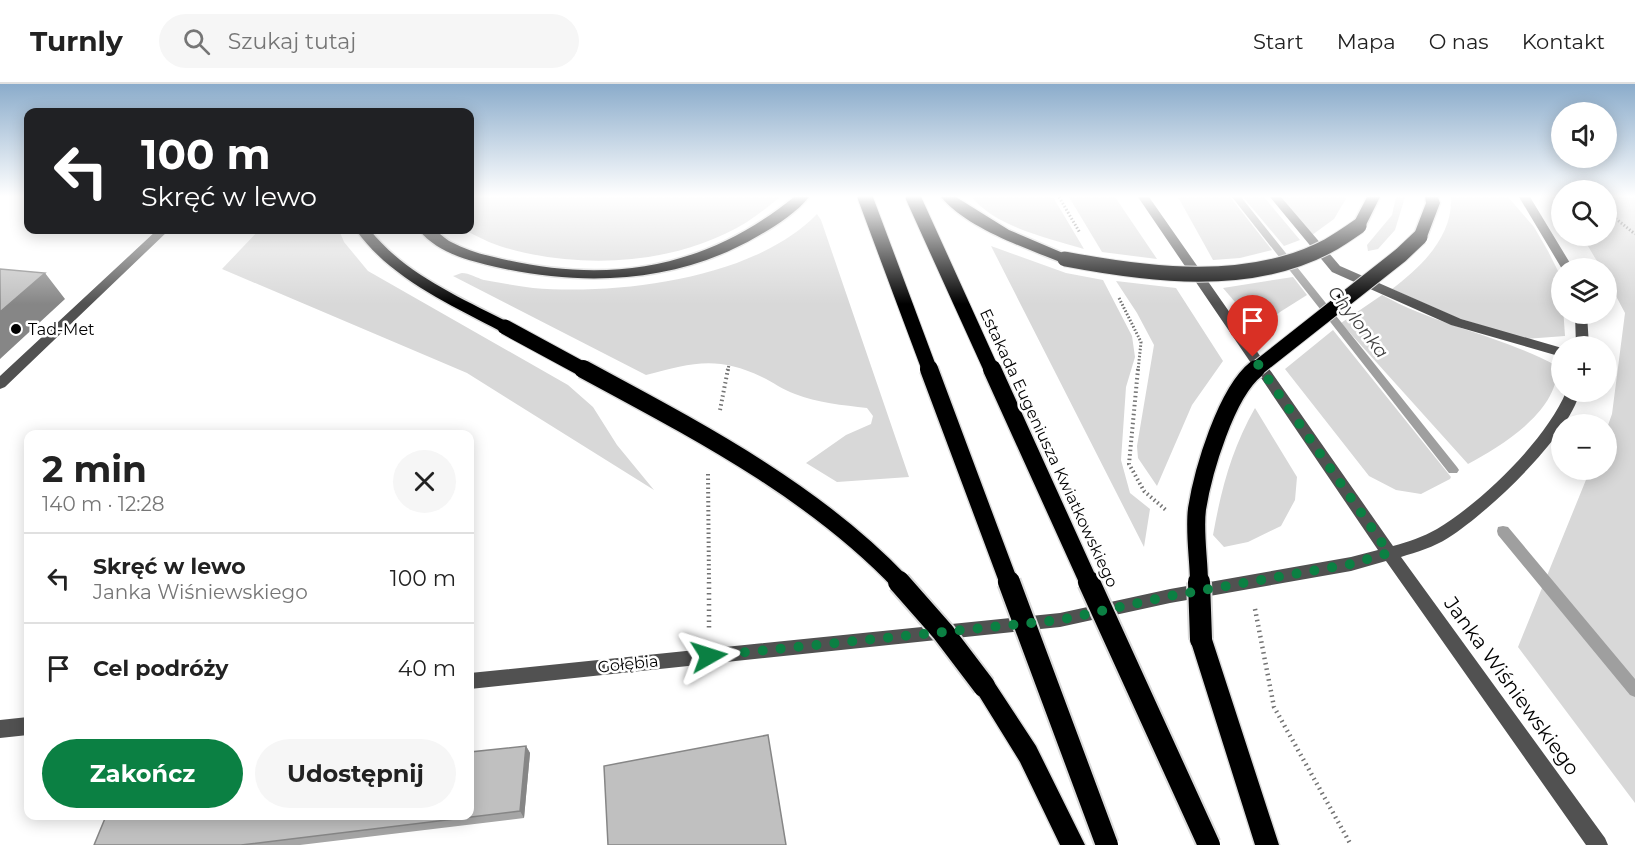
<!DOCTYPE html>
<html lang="pl">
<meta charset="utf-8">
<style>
body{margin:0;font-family:Montserrat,sans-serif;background:#f6f6f6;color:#222;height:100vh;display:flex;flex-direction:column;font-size:22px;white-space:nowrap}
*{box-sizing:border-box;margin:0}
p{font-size:20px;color:#767676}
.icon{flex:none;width:33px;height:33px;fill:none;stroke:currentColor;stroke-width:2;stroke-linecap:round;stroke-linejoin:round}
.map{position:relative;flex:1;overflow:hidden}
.panel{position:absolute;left:24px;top:346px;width:450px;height:390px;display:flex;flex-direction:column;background:#fff;border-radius:12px;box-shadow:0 3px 15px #0003}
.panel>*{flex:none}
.banner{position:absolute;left:24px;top:24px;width:450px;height:126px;border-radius:12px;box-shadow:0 3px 15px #0003;background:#202124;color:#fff;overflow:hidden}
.controls{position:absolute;left:1551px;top:18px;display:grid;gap:12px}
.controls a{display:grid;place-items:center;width:66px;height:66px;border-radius:50%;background:#fff;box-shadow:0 3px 15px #0003;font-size:30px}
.pin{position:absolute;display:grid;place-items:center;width:51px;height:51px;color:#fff;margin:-62px -26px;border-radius:50% 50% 50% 0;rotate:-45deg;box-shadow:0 0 6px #0007}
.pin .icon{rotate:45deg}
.me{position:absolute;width:66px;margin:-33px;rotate:84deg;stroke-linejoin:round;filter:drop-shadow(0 0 4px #0008)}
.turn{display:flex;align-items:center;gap:21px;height:126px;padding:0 18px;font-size:27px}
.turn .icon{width:78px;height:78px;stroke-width:2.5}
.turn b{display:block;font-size:42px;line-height:51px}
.round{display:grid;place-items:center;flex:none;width:63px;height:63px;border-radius:32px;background:#f6f6f6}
.summary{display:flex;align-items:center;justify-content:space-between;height:102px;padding:0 18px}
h1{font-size:36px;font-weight:700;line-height:45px}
.button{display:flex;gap:12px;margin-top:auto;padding:12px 18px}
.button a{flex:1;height:69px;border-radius:36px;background:#0b8043;color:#fff;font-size:24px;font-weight:700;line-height:69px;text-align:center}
.button a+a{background:#f6f6f6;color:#222}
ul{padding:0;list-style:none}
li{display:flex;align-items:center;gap:18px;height:90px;padding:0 18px;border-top:2px solid #e0e0e0}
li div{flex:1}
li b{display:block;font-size:22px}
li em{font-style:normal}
header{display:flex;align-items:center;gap:36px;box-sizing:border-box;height:84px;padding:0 30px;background:#fff;border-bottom:2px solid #e0e0e0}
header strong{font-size:28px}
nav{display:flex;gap:33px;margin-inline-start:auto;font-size:21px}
.search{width:420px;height:54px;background:#f6f6f6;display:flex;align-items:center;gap:15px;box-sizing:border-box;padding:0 21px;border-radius:33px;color:#767676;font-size:22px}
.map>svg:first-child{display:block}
.green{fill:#d8d8d8}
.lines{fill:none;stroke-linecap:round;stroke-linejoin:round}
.stream{fill:#9f9f9f;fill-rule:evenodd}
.highway-casing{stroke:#dbdbdb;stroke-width:3}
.path-far2{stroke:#737373;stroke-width:3;stroke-dasharray:1.5 2;stroke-linecap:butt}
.path-far1{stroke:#737373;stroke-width:4;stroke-dasharray:1.5 3;stroke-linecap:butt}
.path{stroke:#737373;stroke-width:4.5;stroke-dasharray:1.5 4;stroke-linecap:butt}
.minor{fill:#515151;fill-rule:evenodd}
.highway{fill:#000;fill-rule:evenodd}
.highway-bridge-far2-casing{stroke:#dbdbdb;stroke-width:17;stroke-linecap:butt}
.highway-bridge-far1-casing{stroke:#dbdbdb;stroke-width:21;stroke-linecap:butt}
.highway-bridge-casing{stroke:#dbdbdb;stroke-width:26;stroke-linecap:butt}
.highway-bridge-far2{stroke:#000;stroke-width:15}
.highway-bridge-far1{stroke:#000;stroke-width:18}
.highway-bridge{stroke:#000;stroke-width:22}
.wall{fill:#a5a5a5}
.shaded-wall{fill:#868686}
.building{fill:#c0c0c0;stroke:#868686;stroke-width:1.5}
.route{stroke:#0b8043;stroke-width:10;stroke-dasharray:0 18}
.poi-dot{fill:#000;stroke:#fff;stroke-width:2}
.labels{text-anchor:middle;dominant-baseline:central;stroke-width:5;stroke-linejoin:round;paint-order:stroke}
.poi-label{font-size:16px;fill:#000;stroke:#fff;text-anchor:start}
.street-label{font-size:16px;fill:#000;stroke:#fff}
.water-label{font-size:18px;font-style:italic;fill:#404040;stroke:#fff}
.near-street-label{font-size:20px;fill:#000;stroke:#fff}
</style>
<header>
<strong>Turnly</strong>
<div class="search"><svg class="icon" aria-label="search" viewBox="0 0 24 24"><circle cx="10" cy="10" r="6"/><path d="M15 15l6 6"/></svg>Szukaj tutaj</div>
<nav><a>Start</a><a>Mapa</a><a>O nas</a><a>Kontakt</a></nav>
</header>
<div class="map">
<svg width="1635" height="761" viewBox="0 0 1635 761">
<rect width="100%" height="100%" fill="#fff"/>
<path class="green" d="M470,113H780C769,122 758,131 747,138C676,181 584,186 506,164C491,160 477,152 464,146H470Z
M972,113H1053L1084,165C1049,154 995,143 972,113Z
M1069,113H1115L1157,175L1102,168Z
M1178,113H1230L1272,166L1240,174L1213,176Z
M1243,113H1264L1300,156L1284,162Z
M1280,113H1347L1334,135L1312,151Z
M1396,113H1405L1395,146L1378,165L1368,167L1367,161L1392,131Z
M1451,113H1508L1534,143L1548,167L1561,193L1565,252L1525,255L1458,234L1392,205C1421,183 1453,153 1451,113Z
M1607,113H1635V719L1518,563L1590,386H1606L1607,344L1612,330L1625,229L1607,195L1606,184H1601L1582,152H1606Z
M817,130L821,136L909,393L837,398L806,379L846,351L871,340L873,332L867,324C843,321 817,319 795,310C783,306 773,298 762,293C717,271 691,279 646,291L453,192C455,192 460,189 462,189C469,189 477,194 484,196C500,199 517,202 533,204C620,211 754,195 817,130Z
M259,146H339L344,158L368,187L568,301L593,323L617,361L654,406L467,289L222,185Z
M991,162L1066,189L1103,196L1132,252L1135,273L1126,303L1121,376L1130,409L1150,425L1144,463Z
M1293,193L1307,211L1280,228L1259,246L1223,204Z
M1116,197L1176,204L1223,277L1192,321L1157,402L1138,374L1137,362L1154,261L1137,229Z
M1382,211C1438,242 1502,252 1557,282C1560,327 1501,362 1468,380L1341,239Z
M1333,246L1451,393L1450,395L1421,410L1396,406L1369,392L1285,285Z
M1255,324L1297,393L1295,416L1281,442L1248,458L1224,463L1213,451C1221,406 1232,364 1255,324Z"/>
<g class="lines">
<path class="stream" d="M1232,113H1241L1457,383L1459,386L1457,389H1449Z
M1503,442L1508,443L1635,595V613L1630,611L1498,451L1497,447L1498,443Z"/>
<g class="highway-casing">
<path id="highway" d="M794,113H809C796,129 776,142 758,152C678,199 585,203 496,183C470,177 437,169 419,146C423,146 429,144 433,146C438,147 445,155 451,158C465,165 479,170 494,173C606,201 704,186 794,113Z
M941,113H956L1009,146L1070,172L1072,175L1065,179L1060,178C1023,163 967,144 941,113Z
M1367,113H1380L1364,145H1354L1352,142Z
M1425,113H1438L1440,119L1427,153L1420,157L1413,153L1426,119Z
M356,146H370C405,190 461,214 510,239L513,243L510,247H500C449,220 390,194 356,146Z
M1201,546L1208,548L1212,555L1279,761H1255L1190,555L1194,548Z
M984,592L992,595L1036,662L1085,761H1060L1020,678L973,602L976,595Z"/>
</g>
<path class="path-far2" d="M1059,113L1080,149
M1606,130L1615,134L1635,150
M1119,214L1141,258L1138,287
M728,287L729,280"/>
<path class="path-far1" d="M1138,285L1129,380L1144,407L1167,427
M720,326L728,285
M708,390L709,499"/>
<path class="path" d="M709,498V544
M1255,525L1274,623L1351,761"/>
<path class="minor" d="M1138,113H1149L1393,462C1408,458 1423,453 1437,445C1482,418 1546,356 1566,308H1580C1568,353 1489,428 1448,454C1434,463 1417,468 1401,473L1605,754L1608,761H1586L1386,477L1351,487L1170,519L1060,543L470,605V589L1060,529L1170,505L1351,473L1378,466Z
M1270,113H1281L1340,182L1461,235L1562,264V273L1451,241L1332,188Z
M1519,113H1530L1573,184L1562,185Z
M157,146H169L5,303L0,305V292Z
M1575,230H1587L1589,262H1576Z
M28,633V651L0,654V636Z"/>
<use href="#highway" class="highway"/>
<g class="highway-bridge-far2-casing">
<path id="highway-bridge-far2" d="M865,113L930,287
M913,113L992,287
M1065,175C1149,191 1249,204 1328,162C1339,156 1349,149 1359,142
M505,243L586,287
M1254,287L1401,171L1420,153"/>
</g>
<g class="highway-bridge-far1-casing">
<path id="highway-bridge-far1" d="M583,285C694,345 813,406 901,499
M929,285L1009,499
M992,285L1089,499
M1199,499C1199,476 1194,448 1197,425C1203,387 1226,309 1256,285"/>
</g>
<g class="highway-bridge-casing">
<path id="highway-bridge" d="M899,498L943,548L984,602
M1009,498L1107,761
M1089,498L1209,761
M1199,498L1201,555"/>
</g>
<use href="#highway-bridge-far2" class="highway-bridge-far2"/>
<use href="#highway-bridge-far1" class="highway-bridge-far1"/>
<use href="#highway-bridge" class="highway-bridge"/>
</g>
<path class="wall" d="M526,662L530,669L524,734L300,761H94Z"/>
<path class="shaded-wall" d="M45,189L65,215L0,275V228Z
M526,662L530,669L524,734L520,727Z"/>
<path class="building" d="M0,185L45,189L0,228Z
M768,651L786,761H608L604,682Z
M526,662L520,727L241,761H94L106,732H470V668Z"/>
<linearGradient id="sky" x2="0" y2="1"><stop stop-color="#8baccb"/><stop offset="0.51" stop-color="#fff"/><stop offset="1" stop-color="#fff" stop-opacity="0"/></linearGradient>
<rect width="1635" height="220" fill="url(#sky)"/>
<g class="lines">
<path class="route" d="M709,572L1060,536L1170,512L1351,480L1389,469L1253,273"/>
</g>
<circle class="poi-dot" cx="16" cy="245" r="6"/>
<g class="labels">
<g class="poi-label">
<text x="28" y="245">Tad-Met</text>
</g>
<g class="street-label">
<text transform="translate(1049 364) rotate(65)">Estakada Eugeniusza Kwiatkowskiego</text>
<text transform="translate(628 580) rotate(-6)">Gołębia</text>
</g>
<g class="water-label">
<text transform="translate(1358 238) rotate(52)">Chylonka</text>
</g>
<g class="near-street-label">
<text transform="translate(1512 602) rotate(54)">Janka Wiśniewskiego</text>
</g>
</g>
</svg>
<div class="controls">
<a><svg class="icon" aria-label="sound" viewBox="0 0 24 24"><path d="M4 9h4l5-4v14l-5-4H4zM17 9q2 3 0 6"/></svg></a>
<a><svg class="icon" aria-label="search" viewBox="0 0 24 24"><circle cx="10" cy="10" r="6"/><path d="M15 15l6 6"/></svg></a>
<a><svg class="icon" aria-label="layers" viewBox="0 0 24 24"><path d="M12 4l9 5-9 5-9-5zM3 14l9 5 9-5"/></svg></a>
<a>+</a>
<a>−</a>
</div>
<div class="pin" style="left:1253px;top:273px;background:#d93025"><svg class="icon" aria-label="arrive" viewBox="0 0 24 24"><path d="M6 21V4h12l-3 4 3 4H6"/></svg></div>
<svg class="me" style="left:709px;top:572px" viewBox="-20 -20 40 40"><path d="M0-17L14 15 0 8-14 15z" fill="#0b8043" stroke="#fff" stroke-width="4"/></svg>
<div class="banner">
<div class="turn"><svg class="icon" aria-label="left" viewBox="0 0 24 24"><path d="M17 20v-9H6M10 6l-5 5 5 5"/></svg><div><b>100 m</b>Skręć w lewo</div></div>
</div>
<section class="panel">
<div class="summary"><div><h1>2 min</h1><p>140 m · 12:28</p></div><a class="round"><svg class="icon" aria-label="close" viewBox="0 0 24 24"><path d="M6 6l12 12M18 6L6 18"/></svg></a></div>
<ul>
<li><svg class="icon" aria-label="left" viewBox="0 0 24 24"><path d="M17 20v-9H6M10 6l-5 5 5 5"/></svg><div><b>Skręć w lewo</b><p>Janka Wiśniewskiego</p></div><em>100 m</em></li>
<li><svg class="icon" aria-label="arrive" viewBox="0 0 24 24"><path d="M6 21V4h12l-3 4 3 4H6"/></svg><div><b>Cel podróży</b></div><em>40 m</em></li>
</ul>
<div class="button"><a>Zakończ</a><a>Udostępnij</a></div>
</section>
</div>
